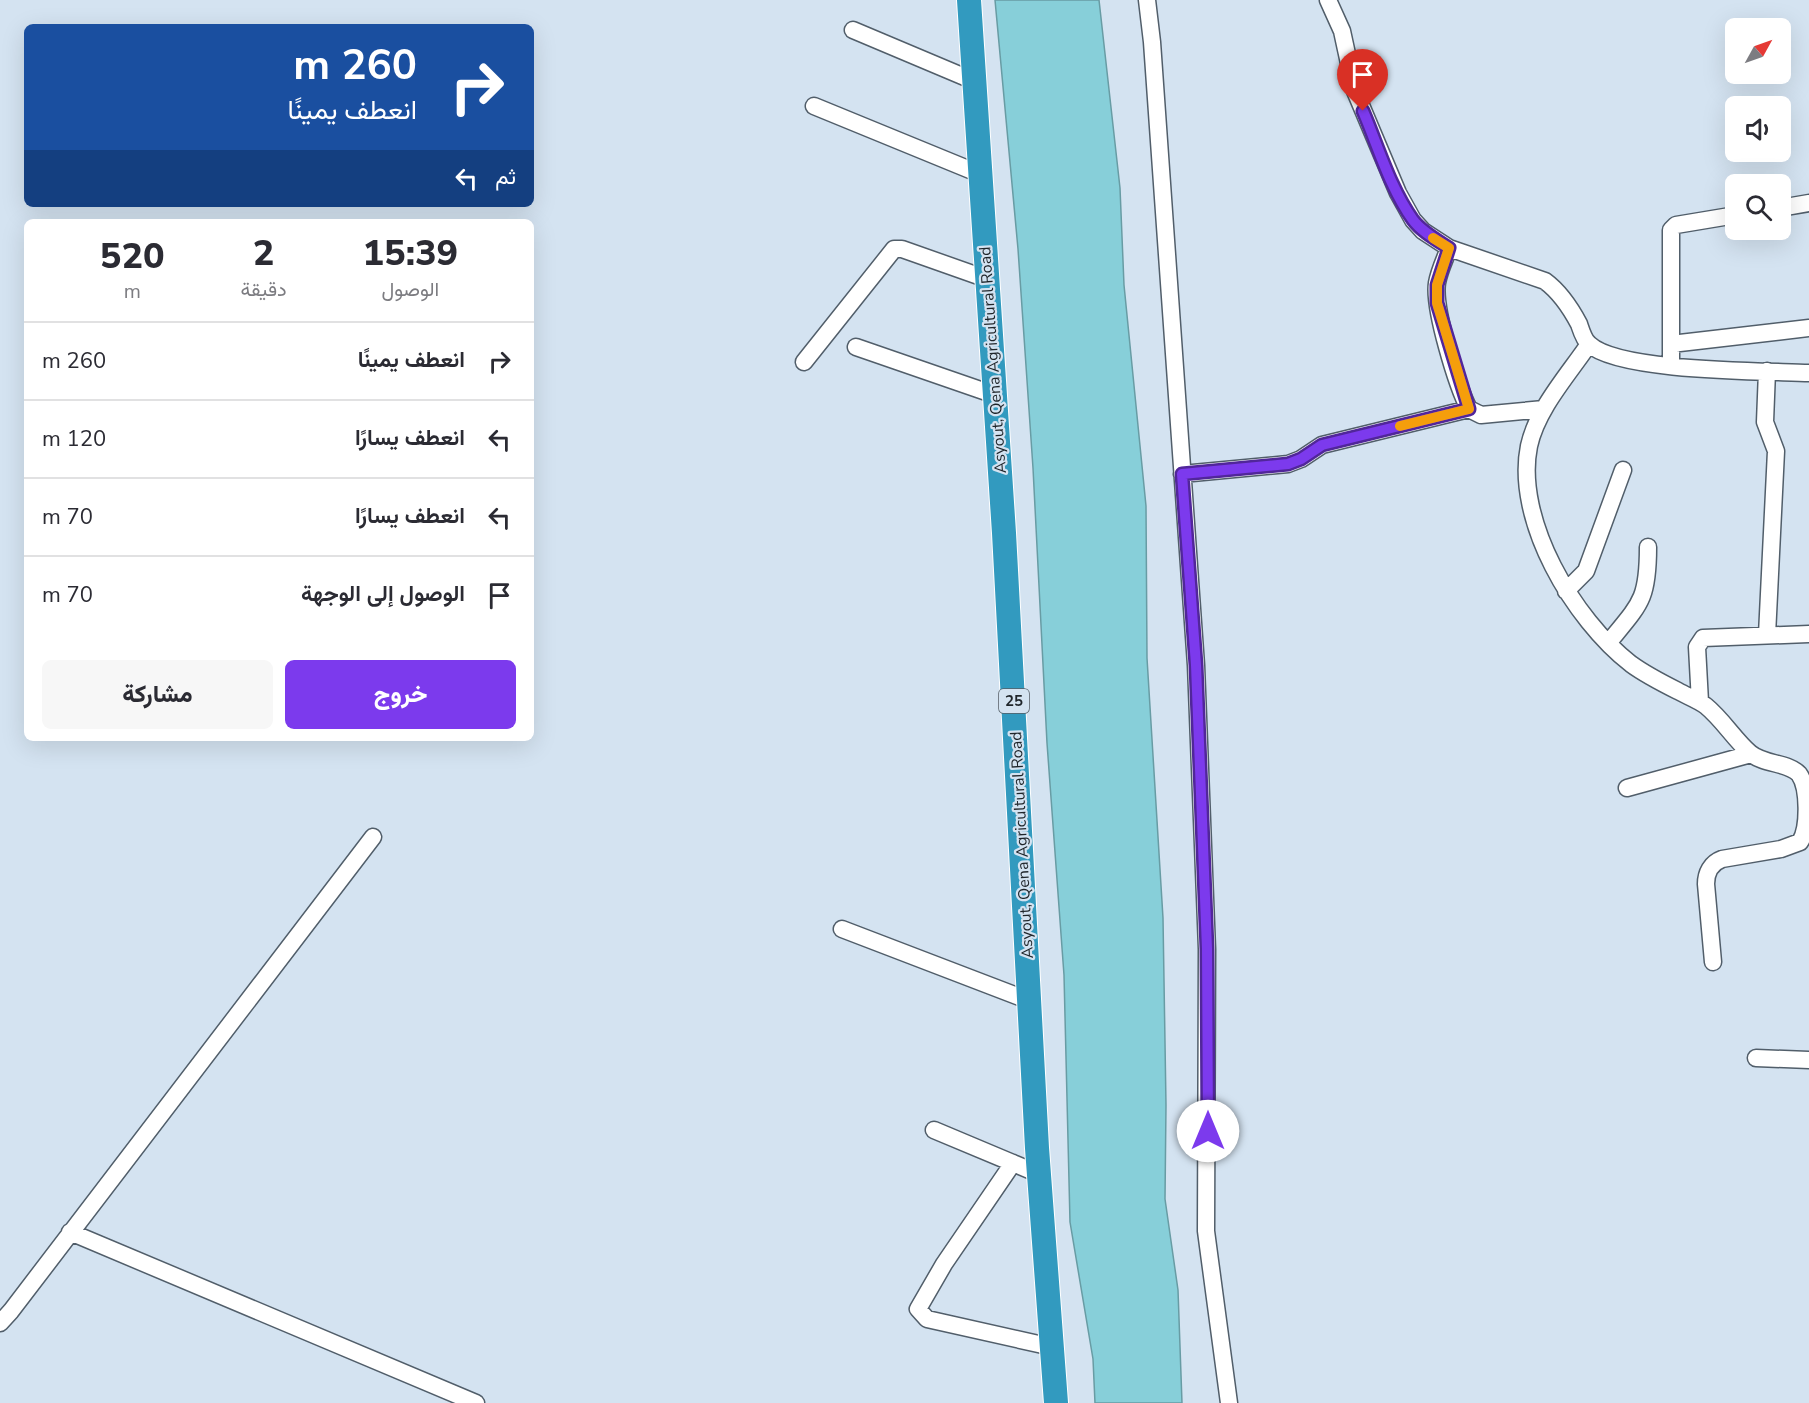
<!DOCTYPE html>
<html lang="ar">
<meta charset="utf-8">
<style>
body{margin:0;font-family:"Nunito Sans",Vazirmatn,sans-serif;background:#f7f7f7;color:#2b2b33;direction:rtl;height:100vh;display:flex;flex-direction:column;font-size:22px;white-space:nowrap}
*{box-sizing:border-box;margin:0}
p{font-size:20px;color:#7c7c81}
.icon{flex:none;width:33px;height:33px;fill:none;stroke:currentColor;stroke-width:2;stroke-linecap:round;stroke-linejoin:round}
.map{position:relative;flex:1;overflow:hidden;direction:ltr}
.sheet{position:absolute;left:24px;top:219px;width:510px;height:522px;display:flex;flex-direction:column;background:#fff;border-radius:9px;box-shadow:0 6px 24px #0002;direction:rtl}
.sheet>*{flex:none}
.banner{position:absolute;left:24px;top:24px;width:510px;height:183px;border-radius:9px;box-shadow:0 6px 24px #0002;direction:rtl;background:#1a4fa0;color:#fff;overflow:hidden}
.needle{width:39px;rotate:50deg}
.tools{position:absolute;left:1725px;top:18px;display:grid;gap:12px}
.tools a{display:grid;place-items:center;width:66px;height:66px;border-radius:9px;background:#fff;box-shadow:0 6px 24px #0002;font-size:30px}
.pin{position:absolute;display:grid;place-items:center;width:51px;height:51px;color:#fff;margin:-62px -26px;border-radius:50% 50% 50% 0;rotate:-45deg;box-shadow:0 0 6px #0007}
.pin .icon{rotate:45deg}
.me{position:absolute;width:66px;margin:-33px;rotate:0deg;stroke-linejoin:round;filter:drop-shadow(0 0 4px #0008)}
.turn{display:flex;align-items:center;gap:21px;height:126px;padding:0 18px;font-size:27px}
.turn .icon{width:78px;height:78px;stroke-width:2.5}
.turn b{display:block;font-size:42px;line-height:51px}
.then{display:flex;align-items:center;height:57px;padding:0 18px;background:#0003;gap:12px;font-size:22px}
.eta{display:flex;justify-content:space-evenly;align-items:center;height:102px;text-align:center}
.eta b{font-size:36px;font-weight:800;line-height:42px}
.primary-button{display:flex;gap:12px;margin-top:auto;padding:12px 18px}
.primary-button a{flex:1;height:69px;border-radius:9px;background:#7c3aed;color:#fff;font-size:24px;font-weight:800;line-height:69px;text-align:center}
.primary-button a+a{background:#f7f7f7;color:#2b2b33}
ul{padding:0;list-style:none}
li{display:flex;align-items:center;gap:18px;height:78px;padding:0 18px;border-top:2px solid #e1e1e2}
li div{flex:1}
li b{display:block;font-size:22px}
li em{font-style:normal}
.map>svg:first-child{display:block}
.water{fill:#87cfd9;stroke:#689ca4;stroke-width:1.5}
.lines{fill:none;stroke-linecap:round;stroke-linejoin:round}
.minor-casing{stroke:#515e6a;stroke-width:19}
.highway-casing{stroke:#fff;stroke-width:26}
.minor{stroke:#fff;stroke-width:16}
.highway{stroke:#329abf;stroke-width:24}
.route-casing{stroke:#51269a;stroke-width:15}
.route{stroke:#7c3aed;stroke-width:10}
.slow{stroke:#f59e0b;stroke-width:10}
.labels{text-anchor:middle;dominant-baseline:central;stroke-width:4.5;stroke-linejoin:round;paint-order:stroke}
.shield{fill:#d4e3f1;stroke:#555e66;stroke-width:1.5}
.shield-label{font-size:15px;font-weight:bold;fill:#1f252a}
.street-label{font-size:16px;fill:#1f252a;stroke:#d4e3f1}
</style>
<div class="map">
<svg width="1809" height="1403" viewBox="0 0 1809 1403">
<rect width="100%" height="100%" fill="#d4e3f1"/>
<path class="water" d="M995,0H1099L1120,188L1124,285L1146,506L1147,658L1163,918L1166,1105L1165,1199L1178,1290L1182,1403H1095L1093,1359L1070,1222L1064,975L1047,743L1033,468L1018,249Z"/>
<g class="lines">
<g class="minor-casing">
<path id="minor" d="M1147,0L1152,42L1196,665L1207,949L1206,1231L1229,1403
M1328,0L1342,31L1355,91L1398,193L1413,220L1423,231L1449,248L1545,281C1560,292 1570,307 1579,324C1581,330 1584,340 1589,344C1618,372 1765,371 1809,373
M853,30L974,81
M814,106L980,174
M1780,208L1809,203
M1449,248C1445,259 1439,271 1437,283C1433,308 1457,386 1469,409L1481,415L1544,409
M1589,344C1568,375 1537,409 1529,446C1514,520 1574,620 1631,664C1646,675 1662,683 1678,691C1687,696 1698,700 1706,706C1723,720 1734,739 1750,753C1764,765 1788,762 1799,774C1809,788 1809,828 1800,842L1781,849L1722,859C1711,863 1706,873 1706,884L1713,962
M1671,344L1809,328
M856,347L995,395
M804,362L894,249H902L987,279
M1671,366V230L1676,225L1736,215
M1767,371L1765,422L1776,451L1767,635
M1182,474L1288,464L1301,459L1322,445L1469,409
M1566,591L1586,571L1623,470
M1609,642C1641,603 1648,599 1648,547
M1700,702L1697,647L1703,638L1809,634
M1627,788L1751,754
M842,929L1030,1001
M1756,1058L1809,1060
M934,1130L1039,1174
M1013,1163L944,1264L918,1309L927,1319L1052,1347
M70,1232L476,1403
M0,1323L11,1311L373,837"/>
</g>
<g class="highway-casing">
<path id="highway" d="M969,0L1004,533L1037,1148L1056,1403"/>
</g>
<use href="#minor" class="minor"/>
<use href="#highway" class="highway"/>
</g>
<g class="lines">
<g class="route-casing">
<path id="route" d="M1208,1131L1207,949L1196,665L1182,474L1288,464L1301,459L1322,445L1469,409L1437,303V285L1449,248C1437,240 1422,232 1413,220C1390,188 1378,146 1363,111"/>
</g>
<use href="#route" class="route"/>
<path class="slow" d="M1400,426L1469,409L1437,303V285L1449,248L1433,238"/>
</g>
<g class="labels">
<rect class="shield" x="999" y="689" width="30" height="24" rx="4.5"/>
<g class="shield-label">
<text x="1014" y="701">25</text>
</g>
<g class="street-label">
<text transform="translate(993 360) rotate(-94)">Asyout, Qena Agricultural Road</text>
<text transform="translate(1022 845) rotate(-93)">Asyout, Qena Agricultural Road</text>
</g>
</g>
</svg>
<div class="tools">
<a><svg class="needle" viewBox="-14 -14 28 28"><path d="M0-13l5 13h-10z" fill="#e53935"/><path d="M0 13l5-13h-10z" fill="#7c7c81"/></svg></a>
<a><svg class="icon" aria-label="sound" viewBox="0 0 24 24"><path d="M4 9h4l5-4v14l-5-4H4zM17 9q2 3 0 6"/></svg></a>
<a><svg class="icon" aria-label="search" viewBox="0 0 24 24"><circle cx="10" cy="10" r="6"/><path d="M15 15l6 6"/></svg></a>
</div>
<div class="pin" style="left:1363px;top:111px;background:#d93025"><svg class="icon" aria-label="arrive" viewBox="0 0 24 24"><path d="M6 21V4h12l-3 4 3 4H6"/></svg></div>
<svg class="me" style="left:1208px;top:1131px" viewBox="-20 -20 40 40"><circle r="19" fill="#fff"/><path d="M0-13L10 11 0 6-10 11z" fill="#7c3aed"/></svg>
<div class="banner">
<div class="turn"><svg class="icon" aria-label="right" viewBox="0 0 24 24"><path d="M7 20v-9h11M14 6l5 5-5 5"/></svg><div><b>260 m</b>انعطف يمينًا</div></div>
<div class="then">ثم<svg class="icon" aria-label="left" viewBox="0 0 24 24"><path d="M17 20v-9H6M10 6l-5 5 5 5"/></svg></div>
</div>
<section class="sheet">
<div class="eta">
<div><b>15:39</b><p>الوصول</p></div>
<div><b>2</b><p>دقيقة</p></div>
<div><b>520</b><p>m</p></div>
</div>
<ul>
<li><svg class="icon" aria-label="right" viewBox="0 0 24 24"><path d="M7 20v-9h11M14 6l5 5-5 5"/></svg><div><b>انعطف يمينًا</b></div><em>260 m</em></li>
<li><svg class="icon" aria-label="left" viewBox="0 0 24 24"><path d="M17 20v-9H6M10 6l-5 5 5 5"/></svg><div><b>انعطف يسارًا</b></div><em>120 m</em></li>
<li><svg class="icon" aria-label="left" viewBox="0 0 24 24"><path d="M17 20v-9H6M10 6l-5 5 5 5"/></svg><div><b>انعطف يسارًا</b></div><em>70 m</em></li>
<li><svg class="icon" aria-label="arrive" viewBox="0 0 24 24"><path d="M6 21V4h12l-3 4 3 4H6"/></svg><div><b>الوصول إلى الوجهة</b></div><em>70 m</em></li>
</ul>
<div class="primary-button"><a>خروج</a><a>مشاركة</a></div>
</section>
</div>
